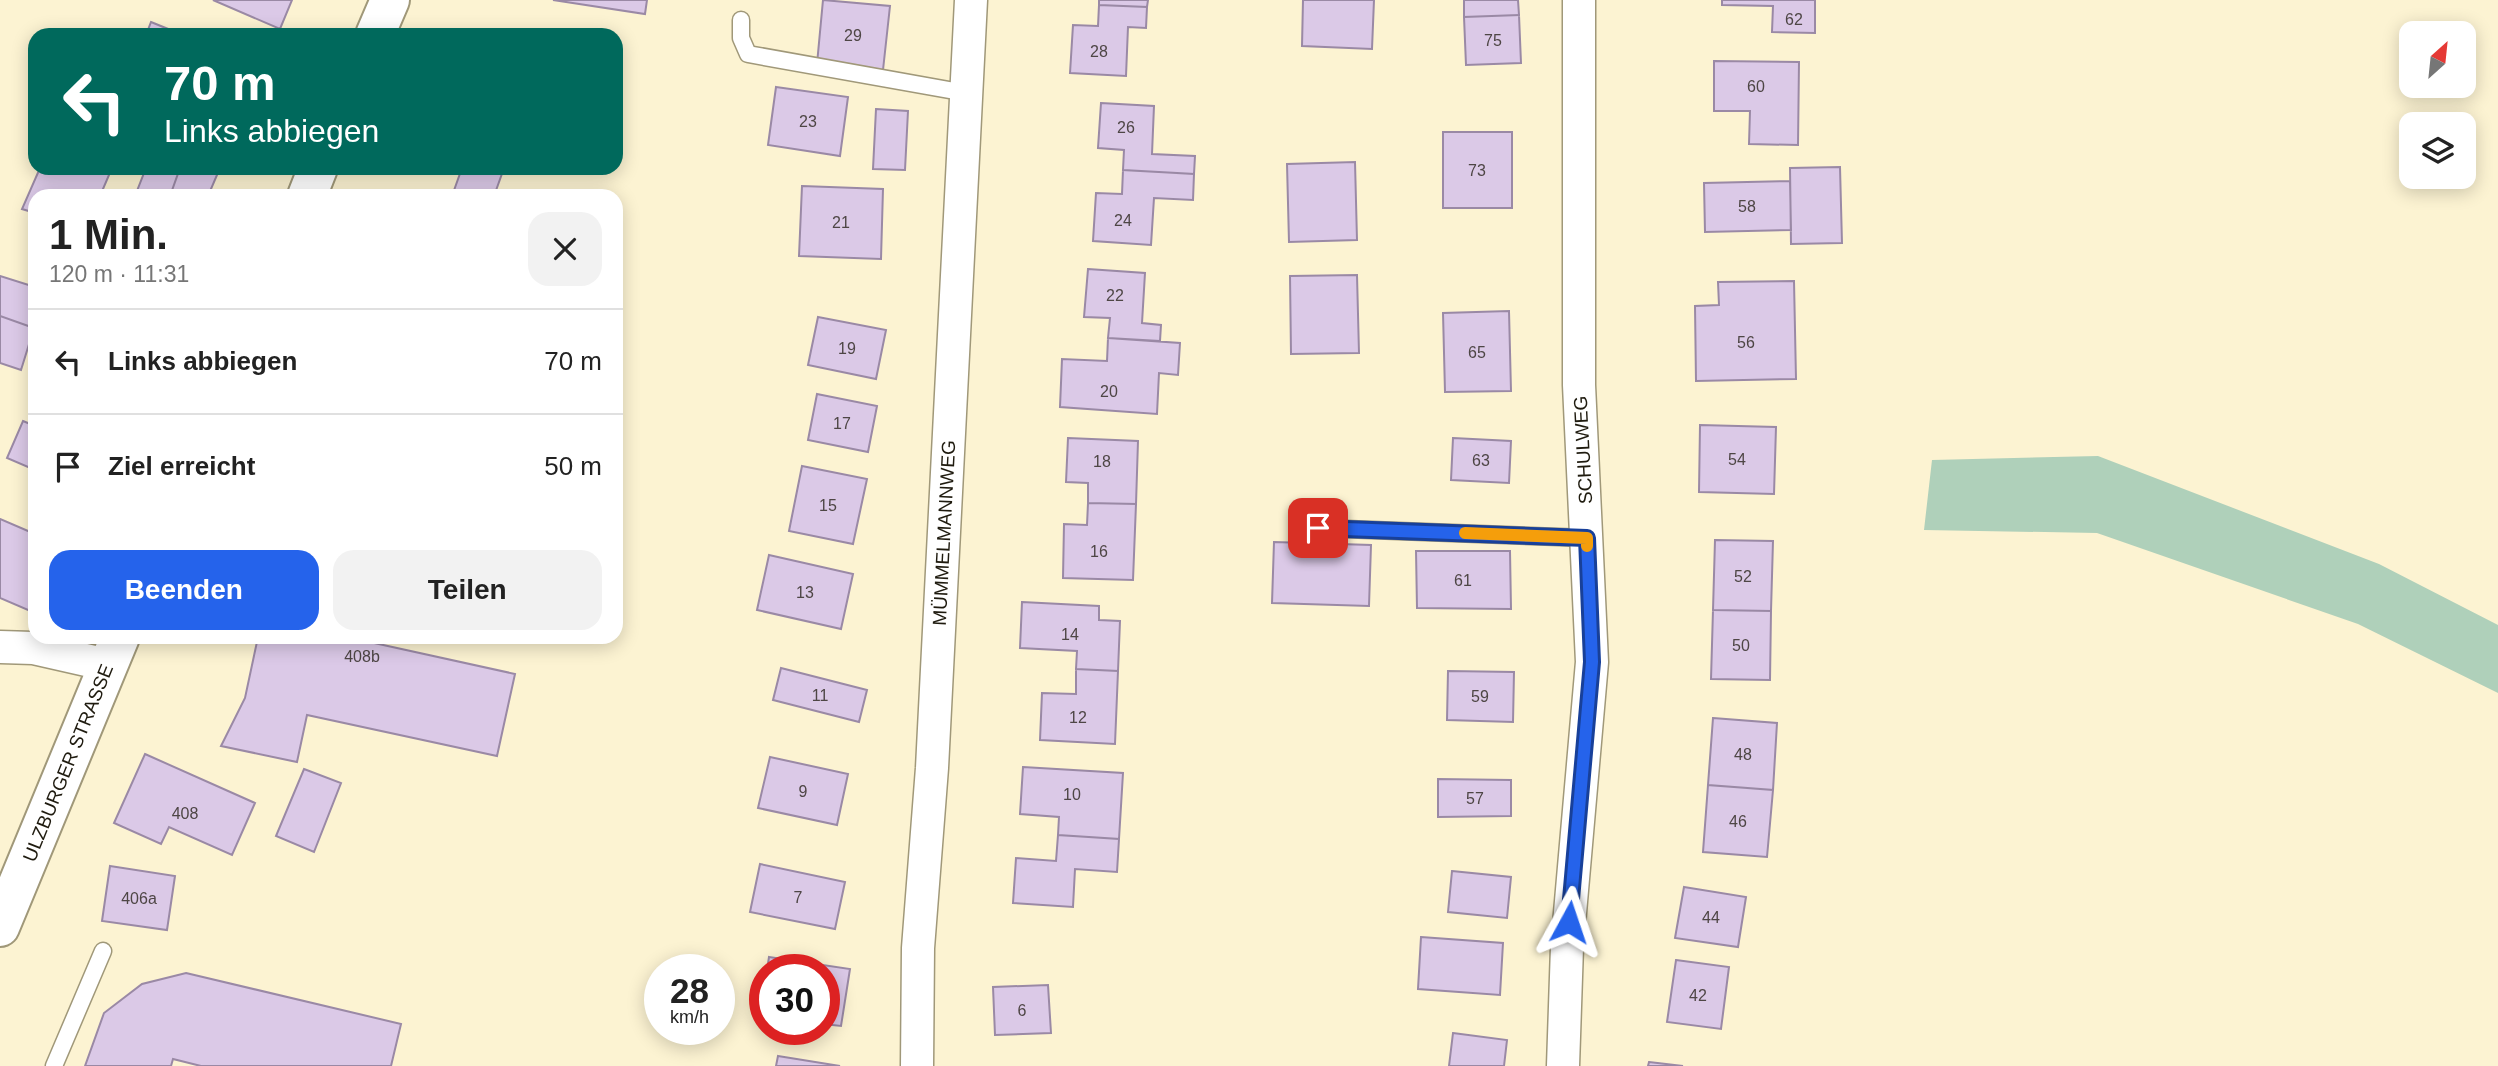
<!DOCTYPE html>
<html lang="de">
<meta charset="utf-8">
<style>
body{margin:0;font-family:Helvetica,sans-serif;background:#f2f2f2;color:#222;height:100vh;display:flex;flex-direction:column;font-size:26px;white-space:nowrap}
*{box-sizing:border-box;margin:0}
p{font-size:23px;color:#767676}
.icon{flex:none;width:38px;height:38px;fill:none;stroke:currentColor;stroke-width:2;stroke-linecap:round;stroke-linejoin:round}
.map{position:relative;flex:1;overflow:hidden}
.sheet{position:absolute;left:28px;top:189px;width:595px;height:455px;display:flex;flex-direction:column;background:#fff;border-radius:21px;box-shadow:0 4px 18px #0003}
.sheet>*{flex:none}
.hud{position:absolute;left:28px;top:28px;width:595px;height:147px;border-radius:21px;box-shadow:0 4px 18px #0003;background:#00695c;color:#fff;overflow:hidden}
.needle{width:46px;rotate:27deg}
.fabs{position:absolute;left:2399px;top:21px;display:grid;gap:14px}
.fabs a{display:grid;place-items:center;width:77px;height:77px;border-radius:14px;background:#fff;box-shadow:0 4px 18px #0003;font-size:35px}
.speed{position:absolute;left:644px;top:954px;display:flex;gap:14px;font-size:35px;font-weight:700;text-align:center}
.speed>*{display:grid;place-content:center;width:91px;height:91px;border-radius:50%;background:#fff;box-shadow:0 4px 18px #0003;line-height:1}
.speed small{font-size:18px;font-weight:400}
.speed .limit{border:10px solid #d22;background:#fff;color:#111}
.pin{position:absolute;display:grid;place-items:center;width:60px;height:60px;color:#fff;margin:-30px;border-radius:14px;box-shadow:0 4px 10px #0006}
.me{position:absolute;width:77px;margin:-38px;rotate:5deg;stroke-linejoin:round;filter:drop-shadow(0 0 5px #0008)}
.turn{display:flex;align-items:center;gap:24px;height:147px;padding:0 21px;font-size:32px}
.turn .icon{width:91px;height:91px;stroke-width:2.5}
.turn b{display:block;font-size:49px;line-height:60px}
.round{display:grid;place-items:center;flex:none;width:74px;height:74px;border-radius:21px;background:#f2f2f2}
.headline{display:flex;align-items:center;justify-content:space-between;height:119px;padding:0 21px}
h1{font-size:42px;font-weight:700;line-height:52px}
.primary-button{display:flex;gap:14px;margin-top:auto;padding:14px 21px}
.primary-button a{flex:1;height:80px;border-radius:21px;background:#2563eb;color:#fff;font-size:28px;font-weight:700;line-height:80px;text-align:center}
.primary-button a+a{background:#f2f2f2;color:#222}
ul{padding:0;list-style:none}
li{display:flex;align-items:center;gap:21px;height:105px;padding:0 21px;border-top:2px solid #e0e0e0}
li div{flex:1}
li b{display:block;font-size:26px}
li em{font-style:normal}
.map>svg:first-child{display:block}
.green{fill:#afd0ba}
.building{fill:#dbc9e7;stroke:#9a89a5;stroke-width:2}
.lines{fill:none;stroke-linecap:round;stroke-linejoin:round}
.service-casing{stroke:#a09879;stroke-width:19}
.minor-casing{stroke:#a09879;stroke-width:35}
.secondary-casing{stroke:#a09879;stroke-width:42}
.service{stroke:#fff;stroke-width:16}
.minor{stroke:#fff;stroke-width:32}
.secondary{stroke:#fff;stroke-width:38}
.route-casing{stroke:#184099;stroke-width:18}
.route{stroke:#2563eb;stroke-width:12}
.slow{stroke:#f59e0b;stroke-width:12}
.labels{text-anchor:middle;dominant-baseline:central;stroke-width:5;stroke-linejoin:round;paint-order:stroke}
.number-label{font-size:16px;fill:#4e4645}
.street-label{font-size:19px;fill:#1f1b0f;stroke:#fff}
</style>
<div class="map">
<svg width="2498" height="1066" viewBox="0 0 2498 1066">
<rect width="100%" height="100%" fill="#fcf3d2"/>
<path class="green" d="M2098,456L2379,564L2498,625V693L2358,624L2097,533L1924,530L1932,460Z"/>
<path class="building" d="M213,0H292L280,29Z
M553,0H647L645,14Z
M823,0L890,6L883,70L817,64Z
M1099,0H1148L1147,7L1099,5Z
M1303,0H1374L1372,49L1302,46Z
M1464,0H1518L1519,15L1464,17Z
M1722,0H1815V33L1772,32L1773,6L1722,5Z
M1099,5L1147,7L1146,28L1128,27L1126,76L1070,73L1073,25L1098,26Z
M1519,15L1521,63L1466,65L1464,17Z
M151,22L183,35H146Z
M1714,61L1799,62L1798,145L1749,144L1750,111H1714Z
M776,87L848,97L840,156L768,145Z
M1101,103L1154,106L1152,154L1195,156L1194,174L1123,170L1124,150L1098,148Z
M876,109L908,111L905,170L873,169Z
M1443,132H1512V208H1443Z
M1355,162L1357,240L1289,242L1287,164Z
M1840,167L1842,243L1791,244L1790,168Z
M40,168H112L100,196H35V213L22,209Z
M146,168H180L170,196H135Z
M180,168H220L208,196H170Z
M462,168H504L494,196H452Z
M1123,170L1194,174L1193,200L1154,198L1151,245L1093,241L1096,193L1122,194Z
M1790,181L1791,230L1705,232L1704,183Z
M802,186L883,189L881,259L799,256Z
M1088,269L1145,273L1142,323L1161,325L1160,341L1108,338L1110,318L1084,317Z
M1357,275L1359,353L1291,354L1290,276Z
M0,276L35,287L34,328L0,316Z
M1794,281L1796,379L1696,381L1695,306L1719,305L1718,282Z
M1509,311L1511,391L1445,392L1443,313Z
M0,316L34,328L21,370L0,363Z
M818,317L886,330L876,379L808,365Z
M1108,338L1180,343L1178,375L1159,373L1157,414L1060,407L1062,359L1107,361Z
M817,394L877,406L868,452L808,440Z
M23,421L35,426V470L7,458Z
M1700,425L1776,427L1774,494L1699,492Z
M1068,438L1138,441L1136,504L1088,503V483L1066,482Z
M1453,438L1511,441L1509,483L1451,480Z
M802,466L867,479L853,544L789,531Z
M1088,503L1136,504L1133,580L1063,578L1064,524L1087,525Z
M0,519L35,534V613L0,598Z
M1715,540L1773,541L1771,611L1713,610Z
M1274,542L1371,545L1369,606L1272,603Z
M1416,551H1510L1511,609L1417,608Z
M769,555L853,574L841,629L757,610Z
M1022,602L1099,606V620L1120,621L1118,671L1076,669L1077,651L1020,648Z
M1713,610L1771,611L1770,680L1711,679Z
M258,637H347L515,674L497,756L307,715L297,762L221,746L245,698Z
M781,668L867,690L859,722L773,700Z
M1076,669L1118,671L1115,744L1040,740L1042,693L1076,694Z
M1448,671L1514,672L1513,722L1447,720Z
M1713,718L1777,723L1773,790L1708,785Z
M145,754L255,803L232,855L169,827L161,844L114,823Z
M770,757L848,774L837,825L758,808Z
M1023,767L1123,773L1119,839L1058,835L1059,817L1020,814Z
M304,769L341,783L314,852L276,836Z
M1438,779L1511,780V816L1438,817Z
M1708,785L1773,790L1767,857L1703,852Z
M1058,835L1119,839L1117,872L1075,869L1073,907L1013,903L1016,858L1056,861Z
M760,864L845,882L835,929L750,912Z
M110,866L175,876L167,930L102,921Z
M1452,871L1511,877L1507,918L1448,912Z
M1684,887L1746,897L1738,947L1675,938Z
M1421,937L1503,943L1500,995L1418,989Z
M769,957L850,969L841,1026L824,1024V970H767Z
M1676,960L1729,967L1721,1029L1667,1022Z
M186,973L401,1024L391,1066H201L173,1059L171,1066H85L104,1013L142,984Z
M1048,985L1051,1033L995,1035L993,987Z
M765,988V1014H761Z
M1453,1033L1507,1040L1504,1066H1449Z
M778,1056L840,1066H776Z
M1649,1062L1683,1066H1648Z"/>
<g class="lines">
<g class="service-casing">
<path id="service" d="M741,20V38L748,54L966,93
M1318,528L1587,538
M54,1066L103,951"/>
</g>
<g class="minor-casing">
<path id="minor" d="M0,647L33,648L108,665
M917,1066L918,948L932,768L971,0
M1563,1066L1567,947L1592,662L1579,385V0"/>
</g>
<g class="secondary-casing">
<path id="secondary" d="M375,35L390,0
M307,196L318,168
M0,927L120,637"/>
</g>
<use href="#service" class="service"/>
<use href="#minor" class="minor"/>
<use href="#secondary" class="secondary"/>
</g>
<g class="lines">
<g class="route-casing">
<path id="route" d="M1318,528L1587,538L1592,662L1569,922"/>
</g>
<use href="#route" class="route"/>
<path class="slow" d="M1465,533L1587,538V546"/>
</g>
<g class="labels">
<g class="number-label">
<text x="1794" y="19">62</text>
<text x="853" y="35">29</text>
<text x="1493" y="40">75</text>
<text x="1099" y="51">28</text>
<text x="1756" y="86">60</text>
<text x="808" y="121">23</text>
<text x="1126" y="127">26</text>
<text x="1477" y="170">73</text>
<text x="1747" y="206">58</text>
<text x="1123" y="220">24</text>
<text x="841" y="222">21</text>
<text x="1115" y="295">22</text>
<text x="1746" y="342">56</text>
<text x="847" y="348">19</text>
<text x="1477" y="352">65</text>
<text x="1109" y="391">20</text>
<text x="842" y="423">17</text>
<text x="1737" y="459">54</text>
<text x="1481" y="460">63</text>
<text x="1102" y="461">18</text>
<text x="828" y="505">15</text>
<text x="1099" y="551">16</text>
<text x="1743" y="576">52</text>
<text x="1463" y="580">61</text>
<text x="805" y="592">13</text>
<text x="1070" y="634">14</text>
<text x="1741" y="645">50</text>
<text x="362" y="656">408b</text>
<text x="820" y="695">11</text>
<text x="1480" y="696">59</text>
<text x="1078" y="717">12</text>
<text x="1743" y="754">48</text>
<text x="803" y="791">9</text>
<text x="1072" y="794">10</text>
<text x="1475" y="798">57</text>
<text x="185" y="813">408</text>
<text x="1738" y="821">46</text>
<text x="798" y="897">7</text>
<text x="139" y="898">406a</text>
<text x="1711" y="917">44</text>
<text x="1698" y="995">42</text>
<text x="1022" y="1010">6</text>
</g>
<g class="street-label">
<text transform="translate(1583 450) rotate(-93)">SCHULWEG</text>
<text transform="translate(944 533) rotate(-87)">MÜMMELMANNWEG</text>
<text transform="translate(68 763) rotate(-68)">ULZBURGER STRASSE</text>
</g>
</g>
</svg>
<div class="fabs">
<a><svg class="needle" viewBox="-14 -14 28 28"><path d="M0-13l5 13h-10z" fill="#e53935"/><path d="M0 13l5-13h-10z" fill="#767676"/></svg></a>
<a><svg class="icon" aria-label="layers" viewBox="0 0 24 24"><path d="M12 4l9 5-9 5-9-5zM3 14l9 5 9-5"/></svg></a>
</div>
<div class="speed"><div>28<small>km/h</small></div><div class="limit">30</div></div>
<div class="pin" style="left:1318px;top:528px;background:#d93025"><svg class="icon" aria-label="arrive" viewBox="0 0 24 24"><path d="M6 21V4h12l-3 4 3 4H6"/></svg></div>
<svg class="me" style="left:1569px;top:922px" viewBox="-20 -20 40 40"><path d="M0-17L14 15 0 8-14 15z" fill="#2563eb" stroke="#fff" stroke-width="4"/></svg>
<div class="hud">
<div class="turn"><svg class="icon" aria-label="left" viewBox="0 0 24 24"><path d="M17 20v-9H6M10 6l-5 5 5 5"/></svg><div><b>70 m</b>Links abbiegen</div></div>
</div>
<section class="sheet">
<div class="headline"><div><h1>1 Min.</h1><p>120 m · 11:31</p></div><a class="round"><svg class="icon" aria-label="close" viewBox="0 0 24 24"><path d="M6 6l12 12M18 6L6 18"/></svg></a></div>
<ul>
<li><svg class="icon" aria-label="left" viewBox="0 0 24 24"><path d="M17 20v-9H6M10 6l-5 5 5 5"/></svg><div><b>Links abbiegen</b></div><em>70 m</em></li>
<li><svg class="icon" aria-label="arrive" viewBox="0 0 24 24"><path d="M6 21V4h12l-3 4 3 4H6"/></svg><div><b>Ziel erreicht</b></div><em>50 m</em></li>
</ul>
<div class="primary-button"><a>Beenden</a><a>Teilen</a></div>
</section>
</div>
